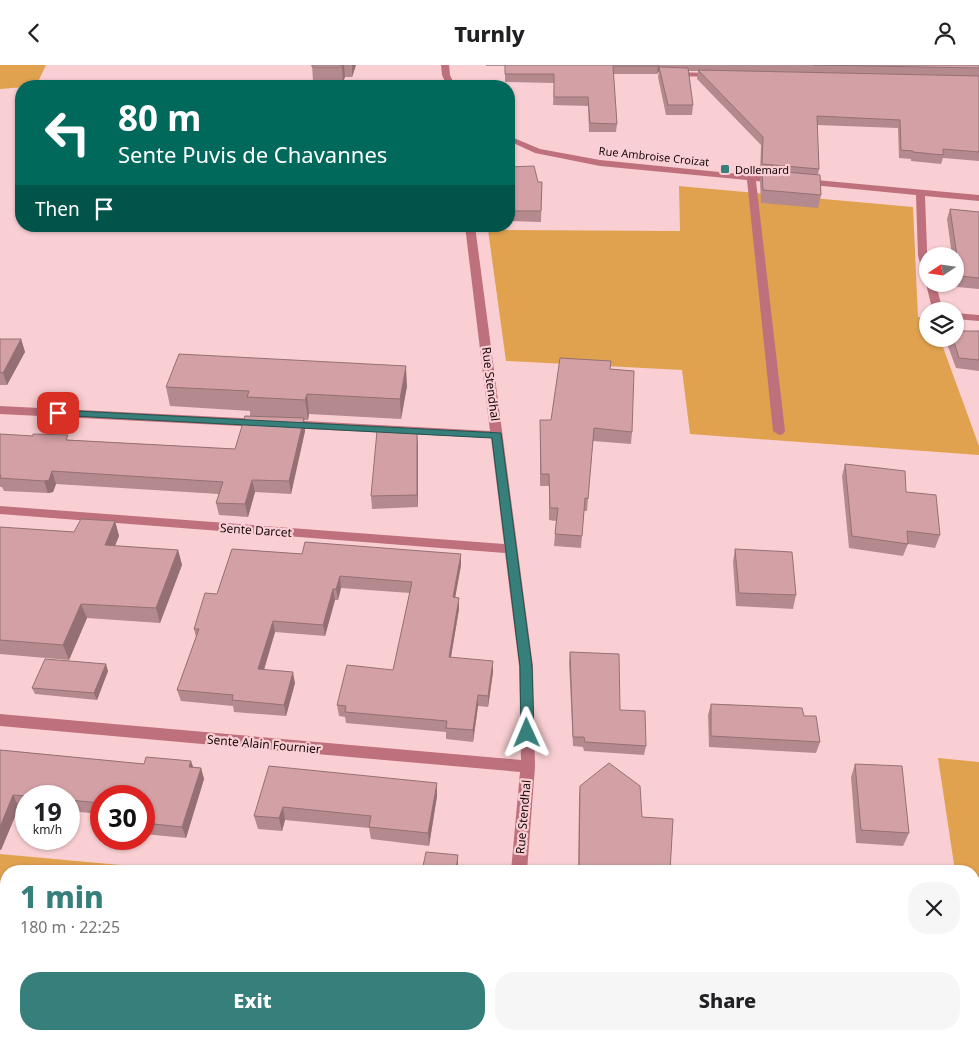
<!DOCTYPE html>
<meta charset="utf-8">
<style>
body{margin:0;font-family:"Noto Sans",sans-serif;background:#f6f6f6;color:#202124;height:100vh;display:flex;flex-direction:column;font-size:19px;white-space:nowrap}
*{box-sizing:border-box;margin:0}
p{font-size:16px;color:#757577}
.icon{flex:none;width:28px;height:28px;fill:none;stroke:currentColor;stroke-width:2;stroke-linecap:round;stroke-linejoin:round}
.map{position:relative;flex:1;overflow:hidden}
.drawer{position:absolute;left:0px;top:800px;width:980px;height:175px;display:flex;flex-direction:column;background:#fff;border-radius:20px 20px 0 0;box-shadow:0 1px 4px #0004}
.drawer>*{flex:none}
.top-card{position:absolute;left:15px;top:15px;width:500px;height:152px;border-radius:20px;box-shadow:0 1px 4px #0004;background:#00695c;color:#fff;overflow:hidden}
.needle{width:32px;rotate:257deg}
.fabs{position:absolute;left:919px;top:182px;display:grid;gap:10px}
.fabs a{display:grid;place-items:center;width:45px;height:45px;border-radius:50%;background:#fff;box-shadow:0 1px 4px #0004;font-size:25px}
.speed{position:absolute;left:15px;top:720px;display:flex;gap:10px;font-size:25px;font-weight:700;text-align:center}
.speed>*{display:grid;place-content:center;width:65px;height:65px;border-radius:50%;background:#fff;box-shadow:0 1px 4px #0004;line-height:1}
.speed small{font-size:12px;font-weight:400}
.speed .limit{border:8px solid #d22;background:#fff;color:#111}
.pin{position:absolute;display:grid;place-items:center;width:42px;height:42px;color:#fff;margin:-21px;border-radius:10px;box-shadow:0 2px 8px #0006}
.me{position:absolute;width:55px;margin:-28px;rotate:359deg;stroke-linejoin:round;filter:drop-shadow(0 0 4px #0008)}
.turn{display:flex;align-items:center;gap:18px;height:105px;padding:0 20px;font-size:22px}
.turn .icon{width:65px;height:65px;stroke-width:2.5}
.turn b{display:block;font-size:35px;line-height:42px}
.then{display:flex;align-items:center;height:48px;padding:0 20px;background:#0003;gap:10px;font-size:19px}
.round{display:grid;place-items:center;flex:none;width:52px;height:52px;border-radius:20px;background:#f6f6f6}
.headline{display:flex;align-items:center;justify-content:space-between;height:85px;padding:0 20px}
h1{font-size:30px;font-weight:800;line-height:38px;color:#377f7b}
.primary-button{display:flex;gap:10px;margin-top:auto;padding:10px 20px}
.primary-button a{flex:1;height:58px;border-radius:20px;background:#377f7b;color:#fff;font-size:20px;font-weight:800;line-height:58px;text-align:center}
.primary-button a+a{background:#f6f6f6;color:#202124}
header{display:flex;justify-content:space-between;align-items:center;height:65px;padding:0 20px;background:#fff;font-size:22px;font-weight:800}
.map>svg:first-child{display:block}
.green{fill:#e1a250}
.lines{fill:none;stroke-linecap:round;stroke-linejoin:round}
.minor{fill:#be717d;fill-rule:evenodd}
.wall{fill:#b58a8f}
.shaded-wall{fill:#947074}
.building{fill:#d3a0a6;stroke:#947074}
.route{fill:#377f7b;stroke:#245350}
.poi-dot{fill:#377f7b;stroke:#facfd3;stroke-width:2}
.labels{text-anchor:middle;dominant-baseline:central;stroke-width:4.5;stroke-linejoin:round;paint-order:stroke}
.far-street-label{font-size:11px;fill:#160609;stroke:#facfd3}
.far-poi-label{font-size:11px;fill:#160609;stroke:#facfd3;text-anchor:start}
.street-label{font-size:12px;fill:#160609;stroke:#facfd3}
</style>
<header><svg class="icon" aria-label="back" viewBox="0 0 24 24"><path d="M15 5l-7 7 7 7"/></svg>Turnly<svg class="icon" aria-label="person" viewBox="0 0 24 24"><circle cx="12" cy="8" r="4"/><path d="M4 21q1-7 8-7t8 7"/></svg></header>
<div class="map">
<svg width="979" height="975" viewBox="0 0 979 975">
<rect width="100%" height="100%" fill="#facfd3"/>
<path class="green" d="M0,0H46L36,21L0,24Z
M679,121L913,142L918,252L927,253L928,274H940L979,381V390L690,369L682,305L506,296L488,165L680,166Z
M938,693L979,697V965L974,930V806H955Z
M0,789L186,806H6V915L0,914Z
M0,943H6V969H113L136,975H0Z
M250,969H323L322,975H269Z"/>
<g class="lines">
<path class="minor" d="M441,0H449L450,10L455,21H447L442,10Z
M669,7L714,8L718,10L714,12L672,11H669Z
M509,71L540,84L600,95L780,113L781,115L777,118L756,116L785,366L783,369L779,370L773,366L747,115L600,101L535,88L509,76Z
M805,114L979,130V136L925,131L928,211L923,208L918,191L916,130L802,119V115Z
M465,161H475L533,601L535,702L527,806H511L520,707L0,661V649L521,695L519,601L505,488L0,449V441L504,479L491,373L287,363L281,359L287,355L490,366Z
M927,217L928,219H936L941,239L950,246H938L932,243L926,219Z
M955,248L979,250V256L955,254Z
M0,341L260,354L266,358L260,362L0,349Z
M496,969H512V975H494Z"/>
</g>
<path class="wall" d="M312,0H356L352,12H345L343,17L313,16Z
M486,0H979V96L943,93L941,99L911,96V94L899,93L898,63L817,60L819,104L818,110L821,130L818,143L761,138L760,117L761,108H760L761,80L697,14L698,6H689L688,4L693,40L692,50H666L658,12L659,6L657,9H613L617,59L616,67H589L588,41L553,40L554,18L505,17V1H486Z
M509,102L538,117H542L541,157L509,156Z
M950,144L979,147V224L957,222L955,209V191H952L947,154Z
M979,266V306L956,303L946,276L947,274H955Z
M0,274H21L25,287L7,320H0Z
M610,304L632,367L631,379L593,376L587,446H584L581,483L554,481L556,456L549,455V421H540V355H551Z
M407,321L401,354L309,349L308,355H304L305,366L291,429L255,427L248,452L219,450L216,438L219,429L56,419L53,427L48,428L4,426L2,422H0V369L70,375L235,384L250,351V346L170,341L166,322Z
M418,380V442L372,444L371,431Z
M845,399L906,427L940,470L935,483L908,479L903,491L849,483L842,411Z
M115,456L119,471L115,481L178,485L182,500L160,558L87,553L69,595L0,589V462L74,467Z
M232,484L461,500L455,533L459,544L451,592L493,607L488,642L478,641L473,677L446,674V667L346,658L345,652L339,651L337,640L393,605L410,528L341,523L338,535H335L325,571L275,567L264,604L295,618L286,651L234,647L233,641L181,636L177,625L196,572L194,564L217,529Z
M735,484L796,530L793,544L736,541L733,497Z
M570,587L620,645L646,681L644,690L584,686L583,682L573,681L569,597Z
M108,606L97,635L35,629L32,623Z
M711,639L804,651L820,677L816,688L709,682L708,650Z
M0,685L144,699L201,703L204,714L186,773L144,769V731H101V749L69,746V731H26V742H19L1,785H0Z
M855,699L909,768L903,781L856,778L851,712Z
M269,701L437,731L429,781L371,774L369,763L285,755L282,766L258,764L254,751Z
M580,721L642,752L670,806H578L579,732Z
M665,969H717V971L716,975H665Z"/>
<path class="shaded-wall" d="M342,0H344L345,12L343,17L342,2Z
M352,0H356L352,12Z
M658,0H660L659,3V2V6L657,9Z
M21,274L25,287L7,320L3,308Z
M406,301L407,321L401,354L400,334Z
M307,329L309,349L308,355L305,335Z
M304,353L305,366L291,429L289,416Z
M417,368L418,380V442L417,430Z
M52,406L56,419L53,427L48,428L44,416Z
M252,415L255,427L248,452L245,439Z
M115,456L119,471L109,494L105,480Z
M178,485L182,500L160,558L156,543Z
M461,489V500L453,544V532Z
M340,511L341,523L338,535L336,524Z
M333,524L335,535L325,571L323,560Z
M459,533V544L449,603V592Z
M81,539L87,553L69,595L63,580Z
M273,556L275,567L261,615L258,604Z
M493,596V607L488,642V631Z
M106,599L108,606L97,635L94,628Z
M293,607L295,618L286,651L284,640Z
M478,630V641L473,677V665Z
M191,696L195,707L189,702Z
M201,703L204,714L186,773L182,762Z
M437,718V731L429,781L428,768Z
M13,730L19,742L1,785L0,783V762Z
M283,742L285,755L282,766L279,753Z
M458,790V806H456Z"/>
<path class="building" d="M312,0H342V2H312Z
M505,0H658V1H613L617,59L590,58L588,32H554V9H505Z
M813,0H979V3Z
M659,2L688,3L693,40H668Z
M698,5L979,11V87L943,84V90L913,87V86L901,85L900,55L817,51L819,104L762,99L763,72Z
M534,101L538,117H542L541,146H509V102Z
M762,105L820,110L821,130L763,125Z
M950,144L979,147V213L960,211Z
M955,266H979V295L959,293L953,274H955Z
M0,274H21L3,308L0,307Z
M179,289L406,301L400,334L307,329L305,335L247,332L249,326L166,322Z
M560,293L611,296L610,304L634,306L632,367L594,363L588,434L585,433L582,471L555,469L558,443H550L549,409H541L540,355H551Z
M245,351L304,353L289,416L252,415L245,439L216,438L223,417L52,406L49,415L44,416L0,413L1,410H0V369L33,371V369L68,370L66,375L235,384Z
M377,366L417,368V430L371,431Z
M845,399L905,406L906,427L936,430L940,470L907,466L908,479L852,471Z
M81,454L115,456L105,480L178,485L156,543L81,539L63,580L0,575V462L74,467Z
M305,477L461,489L453,532L459,533L449,592L493,596L488,631L478,630L473,665L446,663L447,656L345,647L346,641L337,640L347,600L393,605L412,517L340,511L336,524H333L323,560L273,556L258,604L293,607L284,640L232,635L233,630L177,625L199,564H194L205,528L217,529L232,484L302,489Z
M735,484L792,487L796,530L739,528Z
M570,587L619,589L620,645L645,646L646,681L585,677L584,672H573Z
M45,594L106,599L94,628L32,623Z
M711,639L802,643L804,651H816L820,677L711,671Z
M0,685L144,699L146,692L191,696L189,702L201,703L182,762L144,758V731H101V738L69,735V731H28L13,730L0,762Z
M609,698L640,721L642,752L673,754L670,806H579L580,721Z
M855,699L902,701L909,768L861,765Z
M269,701L437,718L428,768L369,762L371,751L283,742L279,753L254,751Z
M426,787L458,790L456,806H422Z
M407,969H439L438,975H406Z
M692,969H717V971Z"/>
<path class="route" d="M58,345L501,368L532,601L534,668L532,672L527,674L523,672L521,668L520,601L492,373L54,350V346Z"/>
<rect class="poi-dot" x="720" y="99" width="10" height="10" rx="2.5"/>
<g class="labels">
<g class="far-street-label">
<text transform="translate(654 91) rotate(6)">Rue Ambroise Croizat</text>
</g>
<g class="far-poi-label">
<text x="735" y="104">Dollemard</text>
</g>
<g class="street-label">
<text transform="translate(491 319) rotate(83)">Rue Stendhal</text>
<text transform="translate(256 465) rotate(4)">Sente Darcet</text>
<text transform="translate(264 679) rotate(5)">Sente Alain Fournier</text>
<text transform="translate(523 752) rotate(-85)">Rue Stendhal</text>
</g>
</g>
</svg>
<div class="fabs">
<a><svg class="needle" viewBox="-14 -14 28 28"><path d="M0-13l5 13h-10z" fill="#e53935"/><path d="M0 13l5-13h-10z" fill="#757577"/></svg></a>
<a><svg class="icon" aria-label="layers" viewBox="0 0 24 24"><path d="M12 4l9 5-9 5-9-5zM3 14l9 5 9-5"/></svg></a>
</div>
<div class="speed"><div>19<small>km/h</small></div><div class="limit">30</div></div>
<div class="pin" style="left:58px;top:348px;background:#d93025"><svg class="icon" aria-label="arrive" viewBox="0 0 24 24"><path d="M6 21V4h12l-3 4 3 4H6"/></svg></div>
<svg class="me" style="left:527px;top:668px" viewBox="-20 -20 40 40"><path d="M0-17L14 15 0 8-14 15z" fill="#377f7b" stroke="#fff" stroke-width="4"/></svg>
<div class="top-card">
<div class="turn"><svg class="icon" aria-label="left" viewBox="0 0 24 24"><path d="M17 20v-9H6M10 6l-5 5 5 5"/></svg><div><b>80 m</b>Sente Puvis de Chavannes</div></div>
<div class="then">Then<svg class="icon" aria-label="arrive" viewBox="0 0 24 24"><path d="M6 21V4h12l-3 4 3 4H6"/></svg></div>
</div>
<section class="drawer">
<div class="headline"><div><h1>1 min</h1><p>180 m · 22:25</p></div><a class="round"><svg class="icon" aria-label="close" viewBox="0 0 24 24"><path d="M6 6l12 12M18 6L6 18"/></svg></a></div>
<div class="primary-button"><a>Exit</a><a>Share</a></div>
</section>
</div>
